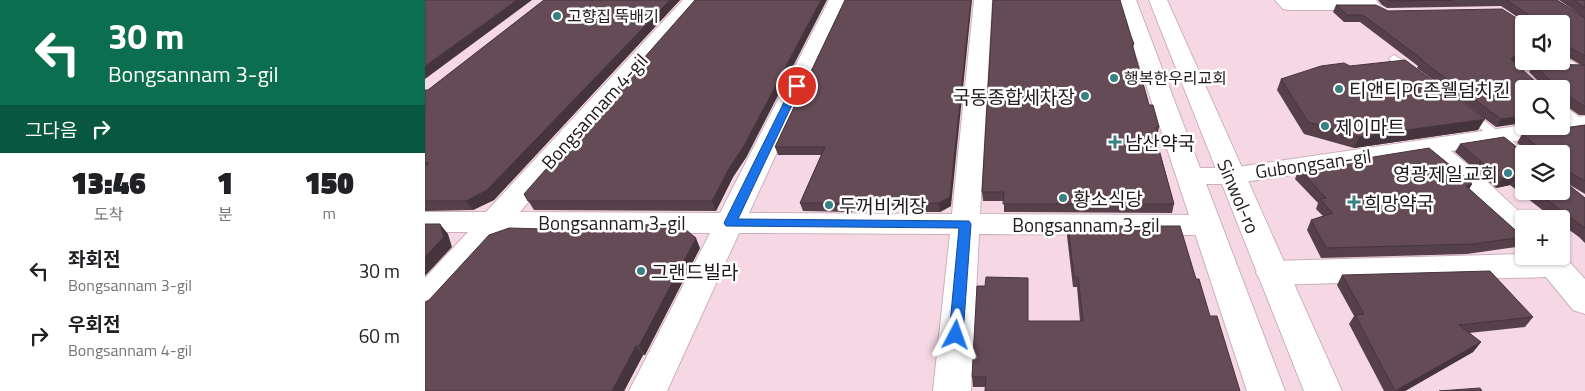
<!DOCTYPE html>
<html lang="ko">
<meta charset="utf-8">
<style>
body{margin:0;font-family:"Titillium Web","Noto Sans KR",sans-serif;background:#f6f6f6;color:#202124;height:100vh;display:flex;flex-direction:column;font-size:19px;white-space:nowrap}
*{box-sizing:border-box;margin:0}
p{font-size:16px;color:#757577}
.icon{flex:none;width:28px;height:28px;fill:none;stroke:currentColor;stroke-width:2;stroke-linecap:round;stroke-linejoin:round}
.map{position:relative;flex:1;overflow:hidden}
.side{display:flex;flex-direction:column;background:#fff;width:425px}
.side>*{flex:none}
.banner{background:#0b6e4f;color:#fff;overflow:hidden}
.tools{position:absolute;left:1090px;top:15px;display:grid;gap:10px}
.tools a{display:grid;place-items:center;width:55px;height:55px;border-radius:5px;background:#fff;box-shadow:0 1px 4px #0004;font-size:25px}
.pin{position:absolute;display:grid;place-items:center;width:42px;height:42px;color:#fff;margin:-21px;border:2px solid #fff;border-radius:50%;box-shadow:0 1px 5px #0007}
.me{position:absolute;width:55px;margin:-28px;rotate:4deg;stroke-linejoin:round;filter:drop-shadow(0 0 4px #0008)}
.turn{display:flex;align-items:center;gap:18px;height:105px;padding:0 25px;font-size:22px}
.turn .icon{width:65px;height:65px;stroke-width:2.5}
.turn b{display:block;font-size:35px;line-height:42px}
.then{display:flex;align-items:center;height:48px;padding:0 25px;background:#0003;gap:10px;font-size:19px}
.eta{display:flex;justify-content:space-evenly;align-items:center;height:85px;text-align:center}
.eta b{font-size:30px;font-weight:800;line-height:35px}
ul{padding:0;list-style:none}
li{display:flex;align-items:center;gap:15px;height:65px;padding:0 25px}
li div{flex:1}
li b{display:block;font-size:19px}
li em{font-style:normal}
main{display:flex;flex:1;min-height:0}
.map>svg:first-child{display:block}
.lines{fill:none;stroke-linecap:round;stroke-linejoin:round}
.service-casing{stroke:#cdb0bc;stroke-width:2}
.minor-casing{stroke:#cdb0bc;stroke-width:2}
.tertiary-casing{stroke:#cdb0bc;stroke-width:2}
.service{fill:#fff;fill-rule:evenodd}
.minor{fill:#fff;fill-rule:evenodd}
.tertiary{fill:#fff;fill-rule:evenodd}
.wall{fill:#56404a;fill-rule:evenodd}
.shaded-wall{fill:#46343c}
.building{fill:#644b56;stroke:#46343c}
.route{fill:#1a73e8;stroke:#114b97}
.poi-dot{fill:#378084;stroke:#fff;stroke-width:2}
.labels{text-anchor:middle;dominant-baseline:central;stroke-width:5;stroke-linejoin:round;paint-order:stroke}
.far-poi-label{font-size:16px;fill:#23191e;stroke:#fff;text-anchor:start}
.poi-label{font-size:19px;fill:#23191e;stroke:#fff;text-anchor:start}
.street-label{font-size:19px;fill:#23191e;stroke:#fff}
</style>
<main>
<section class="side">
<div class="banner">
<div class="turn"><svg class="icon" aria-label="left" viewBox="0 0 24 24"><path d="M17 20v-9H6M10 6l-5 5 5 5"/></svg><div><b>30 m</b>Bongsannam 3-gil</div></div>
<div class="then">그다음<svg class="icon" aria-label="right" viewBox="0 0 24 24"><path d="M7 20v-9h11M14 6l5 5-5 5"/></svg></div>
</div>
<div class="eta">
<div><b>13:46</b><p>도착</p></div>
<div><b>1</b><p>분</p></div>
<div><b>150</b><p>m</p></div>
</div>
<ul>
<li><svg class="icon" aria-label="left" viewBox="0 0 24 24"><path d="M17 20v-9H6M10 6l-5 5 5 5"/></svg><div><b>좌회전</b><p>Bongsannam 3-gil</p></div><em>30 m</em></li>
<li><svg class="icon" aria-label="right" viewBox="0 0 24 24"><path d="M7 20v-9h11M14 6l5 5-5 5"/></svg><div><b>우회전</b><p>Bongsannam 4-gil</p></div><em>60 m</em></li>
</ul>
</section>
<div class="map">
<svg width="1160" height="391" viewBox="0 0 1160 391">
<rect width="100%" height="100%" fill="#f6d8e5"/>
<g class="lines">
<g class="service-casing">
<path id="service" d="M1136,54L1156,67L1157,69L1156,71L1099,70L1119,89H1107L1083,67L1088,64L1141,65L1135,61Z
M969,55L991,69L992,71L991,73H983L965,60L964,58Z
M1136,105L1140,106L1159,121V127H1151L1136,114Z
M1042,109L1046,111L1104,154H1099V160L1094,159L1038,115L1036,113L1038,111Z"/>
</g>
<g class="minor-casing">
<path id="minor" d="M258,0H277L95,212L295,213L404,0H422L324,213L527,214L549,0H567L555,214L782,215L792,218L796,225L792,232L782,235L554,234L546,391H508L525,234L314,233L242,391H204L285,233L78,232L12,309L0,313V278L43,232H0V212H61Z
M850,0H951L955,5L952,9L946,10H864L858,9Z
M1160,116V130L1026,151L1055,175L1102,219H1099V243L1089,240L1037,187L1000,155L806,184H765L756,182L752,176L756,170L765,168H806L1099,125L1136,126V119Z
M1136,253L1160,279V314L1148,310L1121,277L847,285L836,281L831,273L836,265L847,261L1099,254V256H1136Z"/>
</g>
<g class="tertiary-casing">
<path id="tertiary" d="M693,0H711L860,391H822Z
M724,0H742L917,391H879Z"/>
</g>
<use href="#service" class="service"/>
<use href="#minor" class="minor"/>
<use href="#tertiary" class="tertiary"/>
</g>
<path class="wall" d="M119,0H255L69,200L48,210L0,211V90H3Z
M420,0L526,206L515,212H479L478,206H429L427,212L378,211L375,203L396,155H353L350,147Z
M568,0L709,44L708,48L724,105L734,127L733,133L734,139L733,145L749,204L747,213L579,212V201H558L557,192Z
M953,0H1132L1160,18V115H1154L1140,105L1142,109L1140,113V116L1136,121V89L1071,127L992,68L993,66L935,22H919L908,12L911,5L963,11L1100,23V22L1076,6L962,8L957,5ZM1099,24H1136V60L1140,55L1138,54L1156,65L1109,64L1104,72L1115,83H1112L1089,62L1135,63L1136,61H1099Z
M1134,0H1160V18Z
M925,66L1053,130L929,148L879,134L852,90L856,79Z
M1160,125V194L1140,182L1160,198V243L1154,237L1136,224V219H1129L1085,185L1071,188L1030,152L1035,144L1103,153L1104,152L1092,143L1097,134ZM1099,154L1136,191H1099Z
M322,156L308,177L291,211L109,210L99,194Z
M874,169L1047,184L1044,189L1098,237L1091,247L1042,254L896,258L882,230L886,220L898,216L891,209L893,203L870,179Z
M643,226L771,279L561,387H548L547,377L560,286L603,321H655L652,287H648L642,236Z
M275,248L220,355H218L199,391H0Z
M917,275L1108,317L1100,327L1044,333L1056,342L1048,352L980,391H959L924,324L929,316L912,285Z"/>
<path class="shaded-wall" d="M92,0H107L0,79V66Z
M245,0H255L69,200L48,210L41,201Z
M396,0H402L322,156L308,177L291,211L287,201L305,167Z
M546,0H547L526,206L515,212L514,203Z
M1093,54L1088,62L1086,59Z
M1099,116V123L1071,127L1076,119Z
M1060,119L1053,130L929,148L934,137Z
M1091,177L1085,185L1071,188L1077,179Z
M1047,184L1041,194V186Z
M427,197L429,206L427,212L425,203Z
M15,224L23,234L27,247L0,276V257Z
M271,238L275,248L220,355L214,346Z
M1056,342L1048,352L980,391H970Z
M211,346L218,355L199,391H187Z"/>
<path class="building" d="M0,0H92L0,66Z
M119,0H245L62,190L41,201H0V167L4,163H0V90H3Z
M270,0H396L319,146L305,167L287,201H103L99,194Z
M420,0H546L525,197L514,203H478L479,198L427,197L425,203H375L400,147H350Z
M568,0H695L706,36L709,44H707L724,105H728L734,127H731L734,139H731L749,204H578L579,192H557Z
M963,0H1028L965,1Z
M1081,0H1132L1160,18V56L1141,45L1138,53L1140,55H1136V24H1104V15Z
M1149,0H1160V8Z
M911,5H951L963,11L1077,9L1101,24H1099V55L1093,54L1086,59L1112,83H1124L1126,81L1109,64L1160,65V107L1142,95L1140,97V106L1142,109L1140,111V116H1136V89H1099V116L1076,119L996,60H998L938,15H922Z
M980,60L1060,119L934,137L883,122L856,79L896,66L919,63L925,66Z
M1160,125V181L1142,171L1140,182L1160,198V228L1110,191H1136V154H1099V183L1091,177L1077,179L1035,144L1079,137L1098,152L1106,153L1107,148L1112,146L1097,134Z
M1004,148L1042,179L1047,184L1041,186L1098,237L1049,244L901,248L886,220L908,213L895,199L901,198L874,169Z
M0,224H15L19,237L0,257Z
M117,224L255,225L271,238L214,346H211L187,391H0V302L4,300L64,235L84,228L120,229Z
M643,226H755L771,279H774L785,316H792L815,391H560L561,377H547L552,286H560L561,277L603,278V321H658L653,277H649Z
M1065,271L1108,317L1034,325L1056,342L970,391L930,315L939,314L917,275Z
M1055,388L1057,391H1014Z"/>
<path class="route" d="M372,83L376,86L313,219L544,221L546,224L538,335L536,340L531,341L526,340L524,335L534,228L301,226L299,223L367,86Z"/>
<g class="poi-dot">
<circle cx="132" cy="16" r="5"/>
<circle cx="689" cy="78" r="5"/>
<circle cx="914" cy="89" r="5"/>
<circle cx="660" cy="96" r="5"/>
<circle cx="900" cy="126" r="5"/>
<path d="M687.5 134.5h5v5h5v5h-5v5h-5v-5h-5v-5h5z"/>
<circle cx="1083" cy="173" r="5"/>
<circle cx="638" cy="198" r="5"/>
<path d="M926.5 194.5h5v5h5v5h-5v5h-5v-5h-5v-5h5z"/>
<circle cx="404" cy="205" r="5"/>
<circle cx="216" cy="271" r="5"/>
</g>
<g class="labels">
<g class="far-poi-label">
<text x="142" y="16">고향집 뚝배기</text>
<text x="699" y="78">행복한우리교회</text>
</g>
<g class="poi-label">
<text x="924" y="89">티앤티PC존웰덤치킨</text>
<text x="650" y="96" text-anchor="end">국동종합세차장</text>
<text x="910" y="126">제이마트</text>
<text x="700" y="142">남산약국</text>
<text x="1073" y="173" text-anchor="end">영광제일교회</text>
<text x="648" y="198">황소식당</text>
<text x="939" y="202">희망약국</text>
<text x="414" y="205">두꺼비게장</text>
<text x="226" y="271">그랜드빌라</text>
</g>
<g class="street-label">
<text transform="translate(169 111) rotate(-48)">Bongsannam 4-gil</text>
<text transform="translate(888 163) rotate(-8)">Gubongsan-gil</text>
<text transform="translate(814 196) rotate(67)">Sinwol-ro</text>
<text x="187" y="222">Bongsannam 3-gil</text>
<text x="661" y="224">Bongsannam 3-gil</text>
</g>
</g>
</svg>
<div class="tools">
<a><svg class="icon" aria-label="sound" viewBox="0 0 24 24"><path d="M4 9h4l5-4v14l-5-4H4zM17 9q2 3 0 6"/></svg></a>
<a><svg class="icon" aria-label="search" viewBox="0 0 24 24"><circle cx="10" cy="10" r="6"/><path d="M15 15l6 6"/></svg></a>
<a><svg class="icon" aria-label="layers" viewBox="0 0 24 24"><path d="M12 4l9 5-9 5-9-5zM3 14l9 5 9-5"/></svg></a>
<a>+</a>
</div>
<div class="pin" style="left:372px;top:86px;background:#d93025"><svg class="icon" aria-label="arrive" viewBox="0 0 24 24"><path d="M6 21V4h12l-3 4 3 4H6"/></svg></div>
<svg class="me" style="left:531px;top:335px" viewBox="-20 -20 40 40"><path d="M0-17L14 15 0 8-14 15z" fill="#1a73e8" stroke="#fff" stroke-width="4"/></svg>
</div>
</main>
